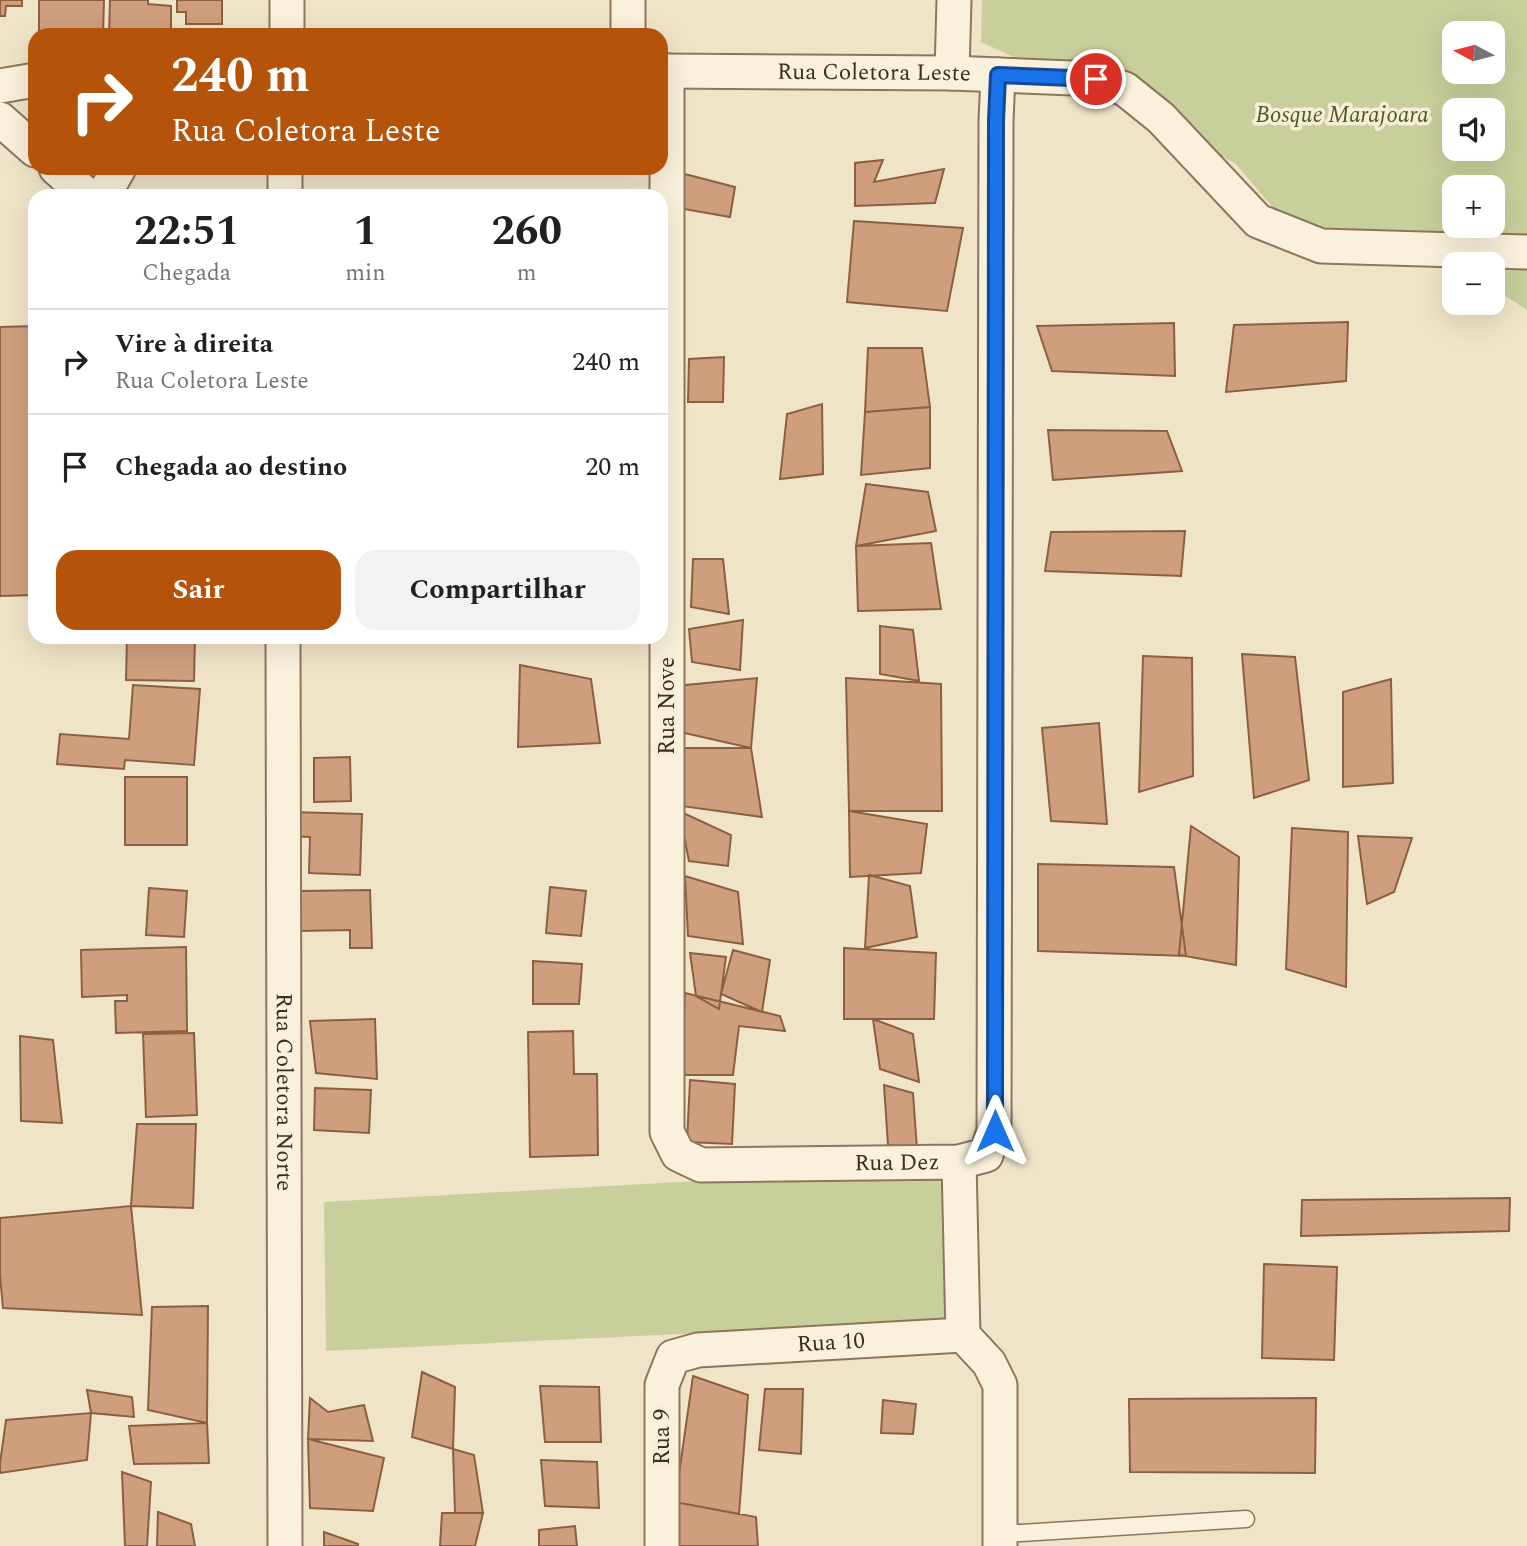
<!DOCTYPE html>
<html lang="pt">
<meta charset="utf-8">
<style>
body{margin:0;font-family:Spectral,serif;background:#f2f2f2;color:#202124;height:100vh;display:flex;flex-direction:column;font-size:26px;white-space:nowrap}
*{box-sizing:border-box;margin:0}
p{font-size:23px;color:#757577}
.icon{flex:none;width:38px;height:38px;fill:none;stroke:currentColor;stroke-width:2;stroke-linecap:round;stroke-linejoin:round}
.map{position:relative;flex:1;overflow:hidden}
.panel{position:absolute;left:28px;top:189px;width:640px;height:455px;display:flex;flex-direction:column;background:#fff;border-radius:21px;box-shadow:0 7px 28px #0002}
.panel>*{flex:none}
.banner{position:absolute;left:28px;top:28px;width:640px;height:147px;border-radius:21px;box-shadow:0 7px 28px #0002;background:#b45309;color:#fff;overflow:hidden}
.needle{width:46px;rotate:277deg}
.buttons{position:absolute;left:1442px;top:21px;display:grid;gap:14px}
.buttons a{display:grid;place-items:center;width:63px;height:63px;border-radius:14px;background:#fff;box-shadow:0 7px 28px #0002;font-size:35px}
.pin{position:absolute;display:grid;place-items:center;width:60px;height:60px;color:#fff;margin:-30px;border:4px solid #fff;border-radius:50%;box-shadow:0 2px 7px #0007}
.me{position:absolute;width:77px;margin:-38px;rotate:0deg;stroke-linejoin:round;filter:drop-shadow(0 0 5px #0008)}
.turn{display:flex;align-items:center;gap:24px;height:147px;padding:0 28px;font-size:32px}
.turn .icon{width:91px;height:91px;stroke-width:2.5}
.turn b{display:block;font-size:49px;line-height:60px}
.eta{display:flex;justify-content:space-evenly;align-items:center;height:119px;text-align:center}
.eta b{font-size:42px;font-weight:700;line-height:49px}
.button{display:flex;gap:14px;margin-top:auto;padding:14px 28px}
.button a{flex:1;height:80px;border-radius:21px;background:#b45309;color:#fff;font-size:28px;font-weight:700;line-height:80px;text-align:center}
.button a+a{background:#f2f2f2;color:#202124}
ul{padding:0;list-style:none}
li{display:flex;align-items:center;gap:21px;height:105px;padding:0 28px;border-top:2px solid #e0e0e0}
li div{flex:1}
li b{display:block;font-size:26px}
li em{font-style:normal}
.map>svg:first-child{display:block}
.green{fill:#c9cf9b;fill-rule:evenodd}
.building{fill:#cf9f7d;stroke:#8d5f41;stroke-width:2}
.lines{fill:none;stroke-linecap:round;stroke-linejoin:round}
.lane-casing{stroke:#8d765c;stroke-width:19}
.street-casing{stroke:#8d765c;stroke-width:37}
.lane{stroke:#faf1dc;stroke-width:16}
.street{stroke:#faf1dc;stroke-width:33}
.route-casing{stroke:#114b97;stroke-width:18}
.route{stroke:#1a73e8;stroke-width:12}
.labels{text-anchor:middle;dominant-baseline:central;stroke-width:7;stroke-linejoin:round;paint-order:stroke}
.street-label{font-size:23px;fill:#3d2e20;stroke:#f7eed8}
.park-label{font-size:23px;font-style:italic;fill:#4d5a26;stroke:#f7eed8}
</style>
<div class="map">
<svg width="1527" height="1546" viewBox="0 0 1527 1546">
<rect width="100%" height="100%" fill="#f0e4c8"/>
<path class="green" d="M982,0H1527V310L1493,288V264L1419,241L1285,222L1236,164L1165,126L981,42ZM1454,33H1493V72H1454ZM1454,110H1493V149H1454ZM1454,187H1493V226H1454Z
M949,1167L954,1321L326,1351L324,1202Z"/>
<path class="building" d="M0,0H22V6H6L5,16H0Z
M39,0H104L103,35H39Z
M110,0H148V4L171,6V35H109Z
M177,0H222V24H186V12H177Z
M883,160L874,182L944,169L935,203L855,206V163Z
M677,172L735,187L730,217L678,208Z
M854,221L963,228L947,311L847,302Z
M1348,322L1346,381L1226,392L1234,325Z
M1174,323L1175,376L1052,371L1037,326Z
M35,326V595L0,596V327Z
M868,348H922L930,407L865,412Z
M724,357L723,402H688L689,359Z
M822,404L823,474L780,479L787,414Z
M930,407V468L861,475L865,412Z
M1048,430L1167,431L1182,471L1053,480Z
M866,484L928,492L936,531L856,546Z
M1185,531L1181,576L1045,571L1051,532Z
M931,543L941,609L858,611L856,546Z
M693,559H723L729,614L691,607Z
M743,620L740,670L692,662L689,629Z
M880,626L913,630L919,681L880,674Z
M127,637H195L194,681L126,680Z
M1242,654L1295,657L1309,780L1254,798Z
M1143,656L1192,658L1193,776L1139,792Z
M520,665L591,679L600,743L518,747Z
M757,678L751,748L684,733L676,686Z
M846,678L941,684L942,811H849Z
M1391,679L1393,783L1343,787V692Z
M133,685L200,689L194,765L125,760L124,769L57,764L60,734L129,739Z
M1099,723L1107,824L1051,821L1042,728Z
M675,748H751L762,817L674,805Z
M350,757L351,801L314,802V758Z
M125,777H187V845H125Z
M679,811L731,835L728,866L689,861Z
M849,811L927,824L921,873L850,877Z
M290,812L362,814L360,875L309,873L310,837L290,836Z
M1191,826L1239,857L1236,965L1179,955Z
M1292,828L1348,832L1346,987L1286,969Z
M1358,836L1412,838L1394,892L1367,904Z
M1038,864L1174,867L1186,956L1038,951Z
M869,875L910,886L917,937L865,948Z
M685,876L738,892L743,944L688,936Z
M550,887L586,891L581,936L546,933Z
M149,888L187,891L184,937L146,935Z
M370,890L372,948H350V930L300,931L299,891Z
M186,947L187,1031L116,1033L115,1001H127V995L82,997L81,950Z
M844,948L936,953L934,1019H844Z
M733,950L770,960L762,1012L721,994Z
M690,953L726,957L719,1009L696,996Z
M533,961L582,964L579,1004H533Z
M685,993L780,1016L785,1031L739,1026L733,1075H681Z
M375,1019L377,1079L316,1073L310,1021Z
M873,1019L913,1034L919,1082L880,1069Z
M573,1031L574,1074H597L598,1155L530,1157L528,1032Z
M194,1033L197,1115L146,1117L143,1034Z
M20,1036L53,1040L62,1123L21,1121Z
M690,1080L735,1084L732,1144L687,1142Z
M884,1085L913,1093L917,1149L888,1145Z
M315,1088L371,1090L369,1133L314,1130Z
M137,1124H196L193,1208L131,1206Z
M1510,1198L1509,1231L1301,1236L1302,1200Z
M131,1206L142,1315L3,1308L0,1276V1218Z
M1264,1264L1337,1267L1334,1360L1262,1358Z
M208,1306L207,1423L148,1410L152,1307Z
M422,1372L455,1387L453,1449L412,1437Z
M693,1376L748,1395L739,1514L675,1502Z
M540,1386L599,1387L601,1442H545Z
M765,1389H803L801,1454L759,1450Z
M87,1390L132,1397L134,1417L91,1413Z
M310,1398L328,1412L364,1405L373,1441L308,1439Z
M1316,1398L1315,1473L1130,1472L1129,1399Z
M883,1400L916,1404L913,1434L881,1433Z
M91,1413L87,1460L0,1473V1463L6,1420Z
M207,1423L209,1463L134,1464L129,1426Z
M308,1439L384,1458L373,1511L310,1508Z
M453,1449L474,1455L483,1513H455Z
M541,1460L597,1462L599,1508L545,1506Z
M122,1472L151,1482L147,1546H125Z
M675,1502L756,1517L758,1546H678Z
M158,1512L191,1524L195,1546H157Z
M442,1513H483L475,1546H440Z
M575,1526L577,1546H539V1530Z
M324,1532L358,1544V1546H324Z"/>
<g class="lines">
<g class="lane-casing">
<path id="lane" d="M1000,1533H1021L1246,1519"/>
</g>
<g class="street-casing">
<g id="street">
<path d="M628,0V35"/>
<path d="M287,35V0"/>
<path id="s1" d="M662,71L952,73L1096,79L1125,89L1161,118L1258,221L1321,246L1527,252"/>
<path id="s2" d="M667,71V1132L678,1154L701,1165L959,1162L986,1155L994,1131L996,121L998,75"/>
<path d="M952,73L954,0"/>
<path d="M0,86L35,80"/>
<path d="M0,119L35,150"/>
<path d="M56,168L88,196"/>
<path d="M103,196L119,168"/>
<path d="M285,196V168"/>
<path id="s3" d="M283,637L285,1546"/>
<path d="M959,1162L963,1335"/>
<path d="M963,1335L989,1363L1000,1385V1546"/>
<path id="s4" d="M662,1546V1385L673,1357L698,1350L963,1335"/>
</g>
</g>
<use href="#lane" class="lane"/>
<use href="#street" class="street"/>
</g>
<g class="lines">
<g class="route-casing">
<path id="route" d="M995,1131L996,121L998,75L1096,79"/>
</g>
<use href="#route" class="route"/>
</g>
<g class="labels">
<g class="street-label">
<text stroke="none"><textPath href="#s1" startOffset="212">Rua Coletora Leste</textPath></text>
<text transform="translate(667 706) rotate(-90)">Rua Nove</text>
<text stroke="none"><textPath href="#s3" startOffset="455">Rua Coletora Norte</textPath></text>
<text stroke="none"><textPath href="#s2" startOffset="1307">Rua Dez</textPath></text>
<text stroke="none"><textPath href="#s4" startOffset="350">Rua 10</textPath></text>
<text transform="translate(662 1437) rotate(-90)">Rua 9</text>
</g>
<g class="park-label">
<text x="1342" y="115">Bosque Marajoara</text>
</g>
</g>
</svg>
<div class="buttons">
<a><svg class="needle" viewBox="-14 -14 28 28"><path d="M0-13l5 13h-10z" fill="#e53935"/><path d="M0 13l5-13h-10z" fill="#757577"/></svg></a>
<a><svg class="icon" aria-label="sound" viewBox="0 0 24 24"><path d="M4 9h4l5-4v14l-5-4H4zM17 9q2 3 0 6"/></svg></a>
<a>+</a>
<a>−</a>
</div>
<div class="pin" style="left:1096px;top:79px;background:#d93025"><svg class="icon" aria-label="arrive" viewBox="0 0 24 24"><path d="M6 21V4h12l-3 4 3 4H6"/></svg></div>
<svg class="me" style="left:995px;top:1131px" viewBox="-20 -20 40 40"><path d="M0-17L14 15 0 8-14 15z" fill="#1a73e8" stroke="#fff" stroke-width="4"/></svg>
<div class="banner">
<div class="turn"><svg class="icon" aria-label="right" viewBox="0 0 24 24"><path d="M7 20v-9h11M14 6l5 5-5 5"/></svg><div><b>240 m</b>Rua Coletora Leste</div></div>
</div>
<section class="panel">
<div class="eta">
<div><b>22:51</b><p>Chegada</p></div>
<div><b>1</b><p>min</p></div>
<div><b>260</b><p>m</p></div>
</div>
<ul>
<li><svg class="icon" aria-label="right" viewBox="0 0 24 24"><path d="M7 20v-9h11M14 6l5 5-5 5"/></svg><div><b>Vire à direita</b><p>Rua Coletora Leste</p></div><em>240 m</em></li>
<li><svg class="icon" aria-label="arrive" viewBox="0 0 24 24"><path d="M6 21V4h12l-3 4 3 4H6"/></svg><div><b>Chegada ao destino</b></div><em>20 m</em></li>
</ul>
<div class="button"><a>Sair</a><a>Compartilhar</a></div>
</section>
</div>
